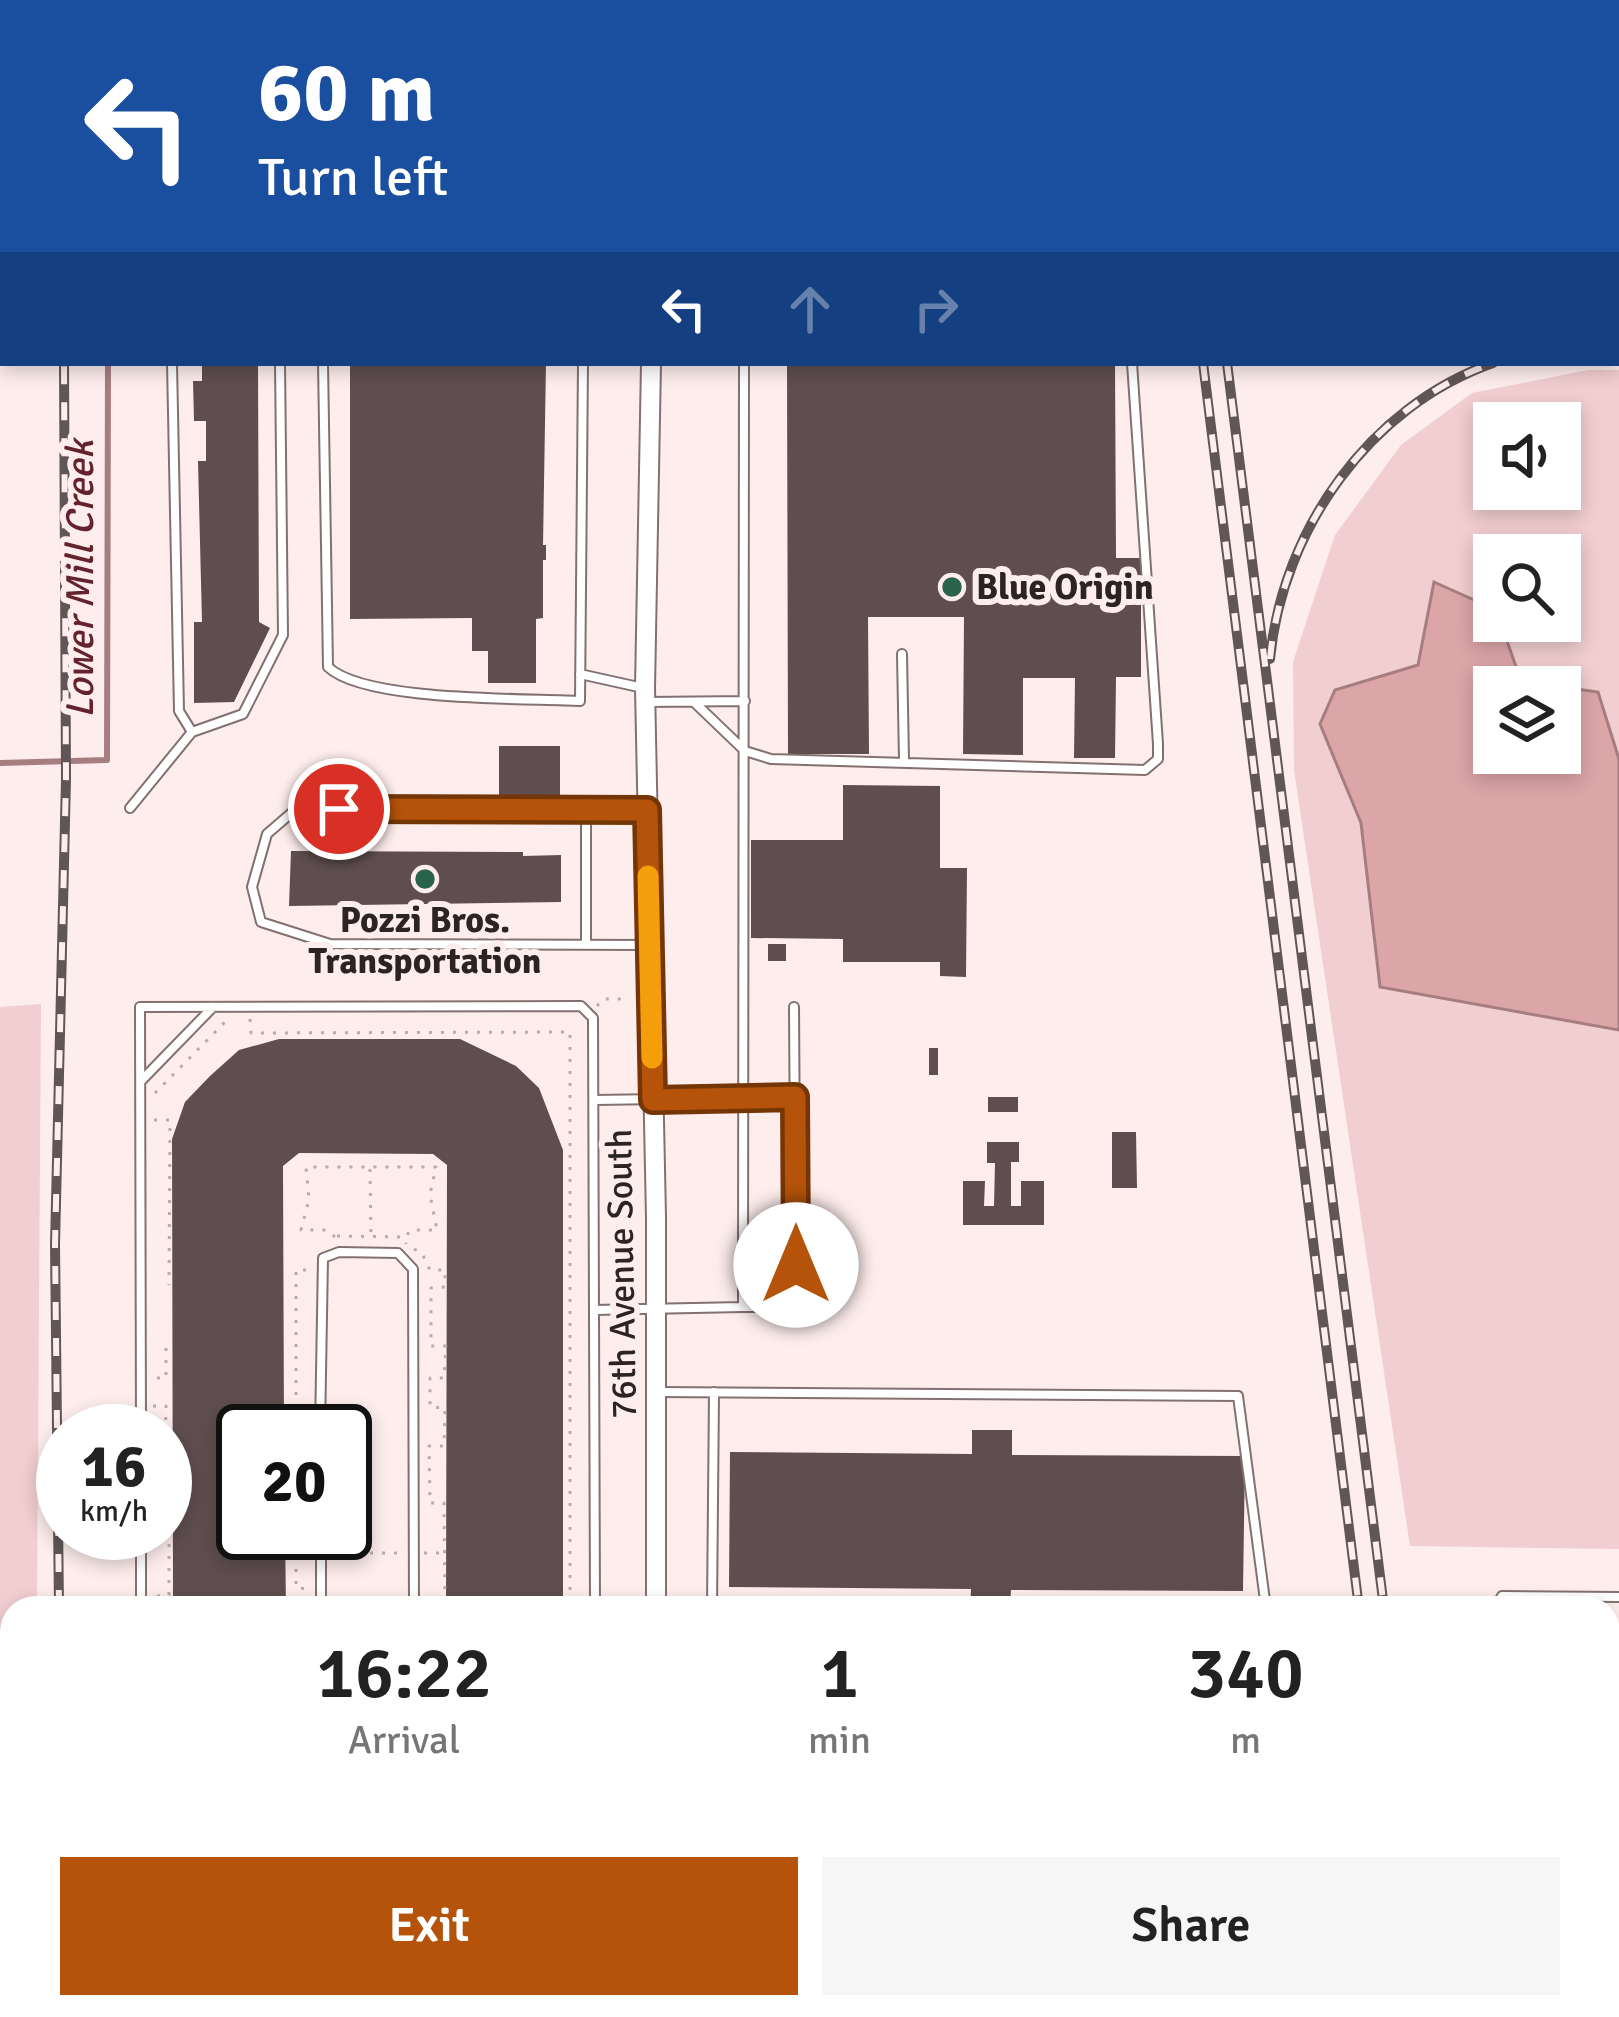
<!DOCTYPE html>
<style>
body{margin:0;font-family:Signika,sans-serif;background:#f6f6f6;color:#222;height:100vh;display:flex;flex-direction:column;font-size:45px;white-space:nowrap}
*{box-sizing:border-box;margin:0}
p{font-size:39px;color:#767676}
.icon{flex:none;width:66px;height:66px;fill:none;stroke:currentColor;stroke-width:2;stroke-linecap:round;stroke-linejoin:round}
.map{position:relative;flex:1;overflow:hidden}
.details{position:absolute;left:0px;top:1596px;width:1620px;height:423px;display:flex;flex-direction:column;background:#fff;border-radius:36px 36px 0 0;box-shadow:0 6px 18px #0003}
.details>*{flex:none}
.banner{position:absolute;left:0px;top:0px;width:1620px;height:366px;box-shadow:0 6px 18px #0003;background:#1a4fa0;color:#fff;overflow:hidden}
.tools{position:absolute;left:1473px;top:402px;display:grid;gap:24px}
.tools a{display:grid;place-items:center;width:108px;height:108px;border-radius:0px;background:#fff;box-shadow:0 6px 18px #0003;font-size:60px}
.speed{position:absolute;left:36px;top:1404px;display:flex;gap:24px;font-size:60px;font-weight:700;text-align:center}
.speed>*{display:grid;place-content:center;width:156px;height:156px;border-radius:50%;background:#fff;box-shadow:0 6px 18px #0003;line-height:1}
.speed small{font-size:30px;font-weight:400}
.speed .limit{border:6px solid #111;border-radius:18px;background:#fff;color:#111}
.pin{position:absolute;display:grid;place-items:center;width:102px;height:102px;color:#fff;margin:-51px;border:6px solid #fff;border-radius:50%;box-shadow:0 3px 12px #0007}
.me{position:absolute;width:132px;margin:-66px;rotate:0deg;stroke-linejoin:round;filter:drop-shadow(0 0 9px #0008)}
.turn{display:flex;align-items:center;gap:42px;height:252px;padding:0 60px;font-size:54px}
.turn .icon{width:156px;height:156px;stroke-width:2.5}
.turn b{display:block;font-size:84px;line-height:102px}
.lanes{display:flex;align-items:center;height:114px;padding:0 60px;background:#0003;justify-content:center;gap:60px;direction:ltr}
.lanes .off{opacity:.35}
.eta{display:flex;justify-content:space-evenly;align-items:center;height:204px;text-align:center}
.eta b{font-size:72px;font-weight:600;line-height:84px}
.action{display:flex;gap:24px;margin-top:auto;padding:24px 60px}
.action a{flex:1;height:138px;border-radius:0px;background:#b45309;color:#fff;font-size:48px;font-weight:600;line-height:138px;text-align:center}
.action a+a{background:#f6f6f6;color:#222}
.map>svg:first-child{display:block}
.green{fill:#f1cecf;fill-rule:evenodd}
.water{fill:#dca5a8;stroke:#a77e80;stroke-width:3;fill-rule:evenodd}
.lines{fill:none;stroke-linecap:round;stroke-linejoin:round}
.stream{stroke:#a77e80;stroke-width:6}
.building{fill:#5f4e4f}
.service-casing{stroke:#837171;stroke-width:12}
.tertiary-casing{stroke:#837171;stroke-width:22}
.path{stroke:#b9abac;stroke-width:3;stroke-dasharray:3 9;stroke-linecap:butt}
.service{stroke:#fff;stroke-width:8}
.tertiary{stroke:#fff;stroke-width:18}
.rail-casing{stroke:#605657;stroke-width:10}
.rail{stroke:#feeded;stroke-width:6;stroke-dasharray:18;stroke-linecap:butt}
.route-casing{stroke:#753606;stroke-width:30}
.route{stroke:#b45309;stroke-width:21}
.slow{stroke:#f59e0b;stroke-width:21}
.poi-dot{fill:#2a644d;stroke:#feeded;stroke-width:4.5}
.labels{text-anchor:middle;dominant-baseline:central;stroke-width:12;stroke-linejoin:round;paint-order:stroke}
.poi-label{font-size:36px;font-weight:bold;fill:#2b2324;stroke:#feeded;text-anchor:start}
.street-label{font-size:36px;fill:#2b2324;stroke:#feeded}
.water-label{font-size:39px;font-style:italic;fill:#64222c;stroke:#feeded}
</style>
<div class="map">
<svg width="1619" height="2017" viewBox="0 0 1619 2017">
<rect width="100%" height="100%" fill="#feeded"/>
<path class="green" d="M1588,370H1619V1549L1410,1546L1294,770L1293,662L1335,535L1401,445L1472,393ZM1494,423H1560V489H1494ZM1494,555H1560V621H1494ZM1494,687H1560V753H1494Z
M41,1004L37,1608H12V1684L0,1671V1007Z
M0,1755L12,1761V2007H40V2017H0Z"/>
<path class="water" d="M1434,582L1494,609V621H1500L1521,681L1598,692L1619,759V1030L1380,987L1361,823L1320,724L1335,690L1418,665ZM1494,687H1560V753H1494Z
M100,2007H484L500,2017H102Z"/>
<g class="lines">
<path class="stream" d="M452,3V0
M0,763L107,760L108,363
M0,1720L12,1730
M504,2007L514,2017"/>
</g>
<path class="building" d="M202,363H258L259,622L270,628L234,702L194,703V622H202L198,461H206V421H194L193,381H202Z
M350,363H546L543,545H546V560H543V618L536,619V683H488V651H472V618L350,619Z
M1115,363L1116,558H1141V677H1116L1115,758H1074L1075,678H1023V755L963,754L964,617H868L869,754H788L787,364Z
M499,746H560V795H499Z
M843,785L940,786V868H967L966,977L940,976V962H843V939L751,938V840H843Z
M291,851L523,852V856L561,855V902L289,906Z
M768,944H786V961H768Z
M279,1039H460L516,1066L539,1088L563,1150V1608H446L447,1165L433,1154L299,1153L283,1166L284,1431H243V1533H285L286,1608H173L172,1139L185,1102L210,1076L239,1050Z
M929,1048H938V1075H929Z
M988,1097H1018V1112H988Z
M1112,1132H1136L1137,1188H1112Z
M987,1142H1019V1162H1011V1206H1021V1181H1044V1225H963V1181H985L984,1206H994L995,1163H987Z
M972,1430H1012V1455L1245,1456L1243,1591L1011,1590L1010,1608H970L971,1589L729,1587L730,1452L972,1454Z
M1608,1669L1619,1670V2017H1505V2007H1608Z"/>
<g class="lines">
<g class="service-casing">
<path id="service" d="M1435,0V3
M285,3V0
M1617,250H1619
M172,363L179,711L192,732L243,714L283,635L280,363
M323,363L328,667C365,702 524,698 580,701L583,363
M902,654L904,760
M580,674L643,688
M647,702L745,701
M694,702L745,751L771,759L1145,770L1158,759V744L1132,363
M130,808L192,732
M646,810L296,809L267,834L252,887L261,922L330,944L649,945
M586,945V809
M141,1081L213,1007
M594,1100L795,1097
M743,1307H796L794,1007
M594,1310L743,1307L744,363
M658,1392L1238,1396L1266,1608
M141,1431L140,1007L581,1006L593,1018L595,1608
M320,1431L323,1258L339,1252L398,1253L413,1269L414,1608
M141,1533V1608
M321,1533V1608
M712,1608L714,1392
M1495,1608L1502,1596L1619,1597
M1484,2017L1485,2007"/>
</g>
<g class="tertiary-casing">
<path id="tertiary" d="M651,0V3
M651,363L645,688L656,1217V1608
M657,2007V2017"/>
</g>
<path class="path" d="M597,1006L603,999H625
M250,1019L251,1033L570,1032V1608
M155,1093L228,1019
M154,1120H170L169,1285
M370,1169L371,1236
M337,1236L405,1237
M335,1237L326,1230H301L309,1199L306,1167H436L430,1194L437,1230H411L405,1237L406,1244
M414,1249L422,1253L430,1270H445V1287L431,1288V1346H446L444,1378H430V1407L445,1408L444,1446H429L430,1503H444L445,1601H430V1608
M157,1378H166V1342
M153,1406H166L165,1450
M296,1431V1270H307
M296,1533V1588L310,1589
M334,1553H403
M424,1553H444
M157,1596L169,1595V1507"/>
<use href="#service" class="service"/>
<use href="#tertiary" class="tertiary"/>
<g class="rail-casing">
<path id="rail" d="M58,0V3
M1156,0V3
M1183,0V3
M1617,343H1619
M1203,363L1359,1608
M1227,363L1384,1608
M1270,659C1282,530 1370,406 1493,363
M59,1608L55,1245L66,779L64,363
M74,2007L75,2017
M1407,2007L1409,2017
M1434,2007L1435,2017"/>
</g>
<use href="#rail" class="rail"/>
</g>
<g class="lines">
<g class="route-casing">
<path id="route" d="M339,809L647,810L653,1100L795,1097L796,1265"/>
</g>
<use href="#route" class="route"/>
<path class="slow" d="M648,876L652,1058"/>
</g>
<g class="poi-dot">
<circle cx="952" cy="587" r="12"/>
<circle cx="425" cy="879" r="12"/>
</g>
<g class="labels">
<g class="poi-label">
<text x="976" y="587">Blue Origin</text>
<text x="425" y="920" text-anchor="middle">Pozzi Bros.<tspan x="425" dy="41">Transportation</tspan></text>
</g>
<g class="street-label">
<text transform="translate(622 1274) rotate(-91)">76th Avenue South</text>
</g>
<g class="water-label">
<text transform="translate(80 579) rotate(-90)">Lower Mill Creek</text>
</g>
</g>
</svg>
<div class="tools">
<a><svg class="icon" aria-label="sound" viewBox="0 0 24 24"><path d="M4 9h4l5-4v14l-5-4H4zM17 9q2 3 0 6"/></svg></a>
<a><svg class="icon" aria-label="search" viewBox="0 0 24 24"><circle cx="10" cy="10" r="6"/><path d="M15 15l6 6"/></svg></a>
<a><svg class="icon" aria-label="layers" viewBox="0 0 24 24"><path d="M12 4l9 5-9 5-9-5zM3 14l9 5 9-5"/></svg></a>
</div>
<div class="speed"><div>16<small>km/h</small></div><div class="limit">20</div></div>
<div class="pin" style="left:339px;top:809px;background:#d93025"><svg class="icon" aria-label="arrive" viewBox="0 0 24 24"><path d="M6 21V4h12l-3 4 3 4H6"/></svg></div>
<svg class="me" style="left:796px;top:1265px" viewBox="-20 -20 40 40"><circle r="19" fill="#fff"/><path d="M0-13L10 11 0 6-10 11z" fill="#b45309"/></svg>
<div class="banner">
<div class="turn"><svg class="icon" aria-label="left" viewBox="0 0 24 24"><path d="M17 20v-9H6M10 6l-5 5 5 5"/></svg><div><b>60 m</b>Turn left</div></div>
<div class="lanes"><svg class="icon" aria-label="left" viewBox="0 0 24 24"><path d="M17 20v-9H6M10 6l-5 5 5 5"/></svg><svg class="icon off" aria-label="ahead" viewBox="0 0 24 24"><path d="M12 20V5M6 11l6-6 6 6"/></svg><svg class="icon off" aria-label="right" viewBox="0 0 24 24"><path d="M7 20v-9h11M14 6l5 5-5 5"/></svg></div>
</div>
<section class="details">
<div class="eta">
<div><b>16:22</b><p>Arrival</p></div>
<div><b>1</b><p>min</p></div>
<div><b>340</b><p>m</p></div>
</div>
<div class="action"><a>Exit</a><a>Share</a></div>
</section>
</div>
